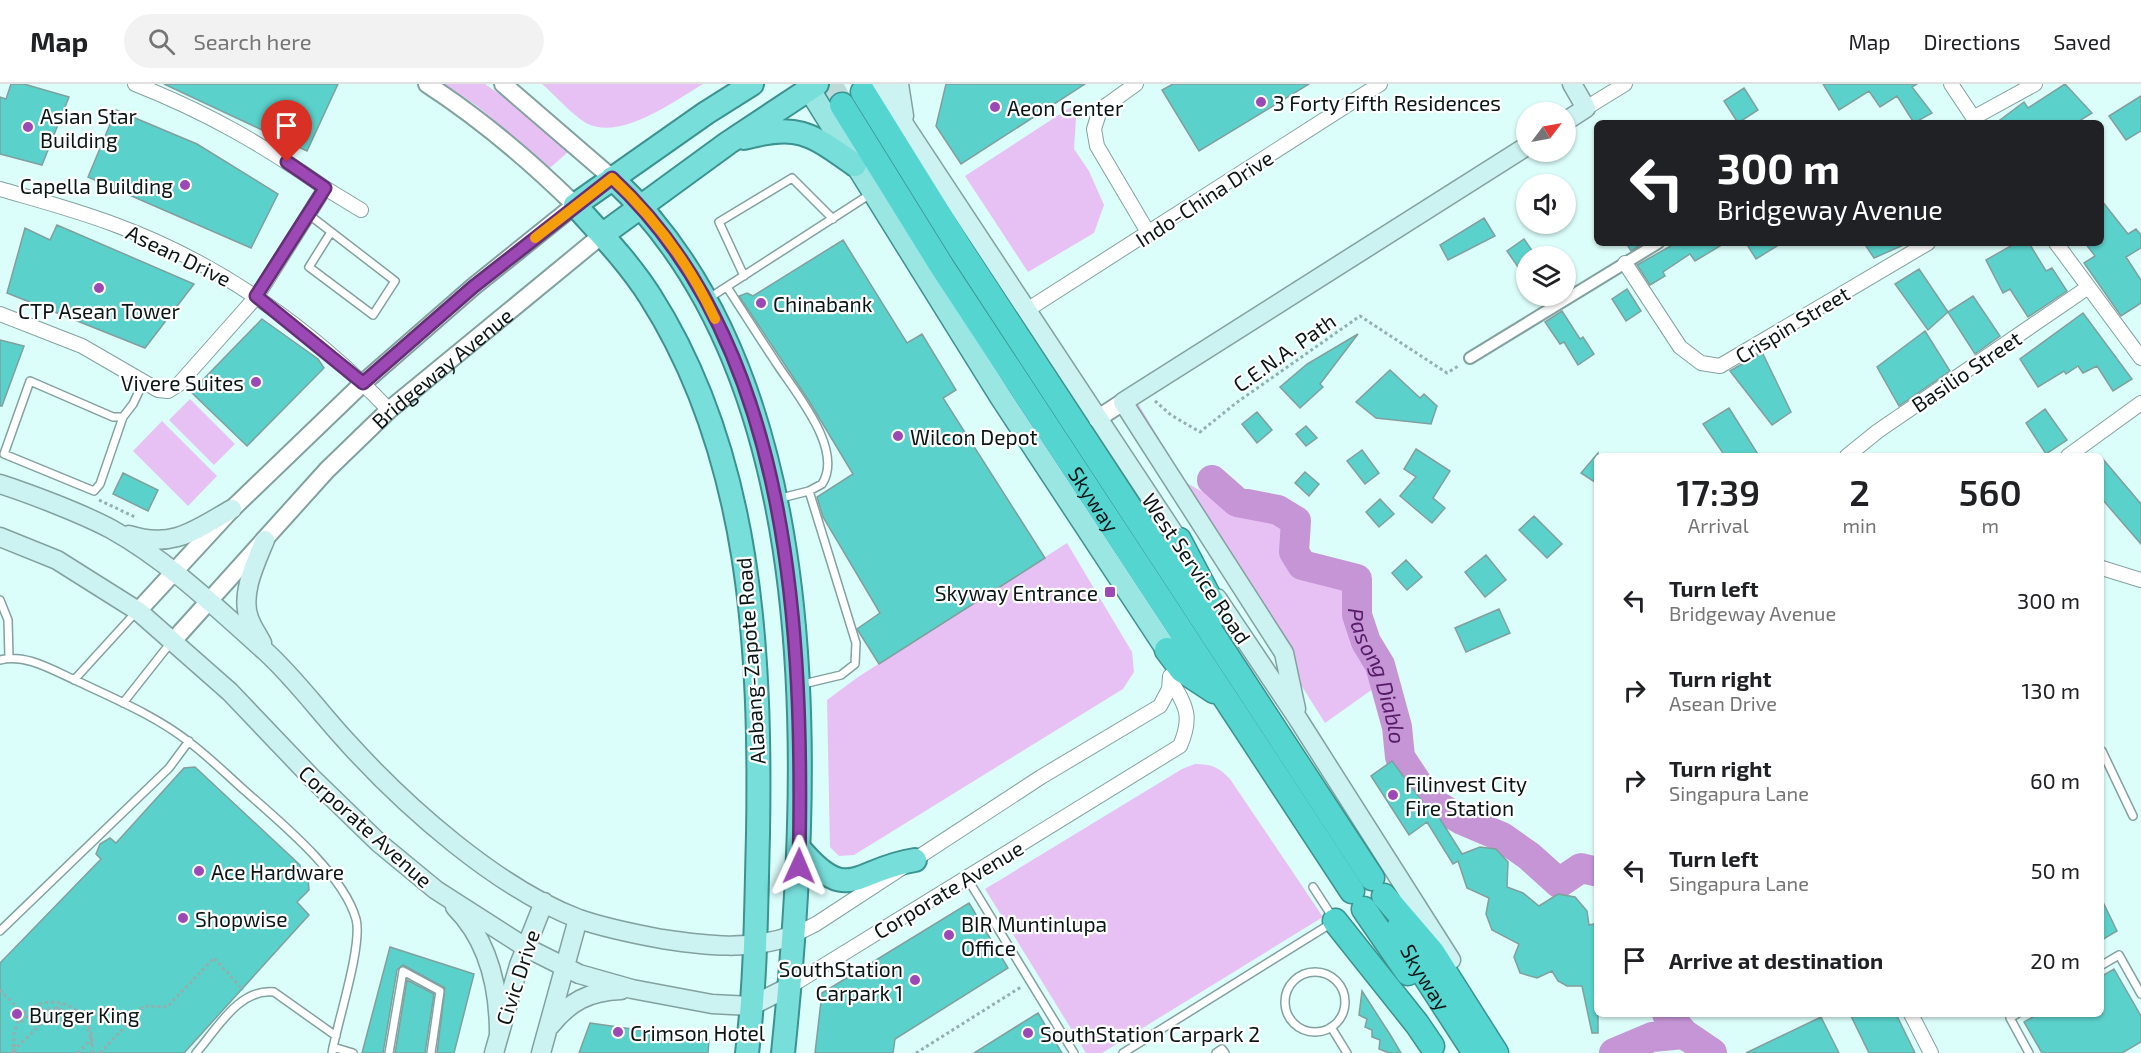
<!DOCTYPE html>
<style>
body{margin:0;font-family:"Exo 2",sans-serif;background:#f2f2f2;color:#202124;height:100vh;display:flex;flex-direction:column;font-size:22px;white-space:nowrap}
*{box-sizing:border-box;margin:0}
p{font-size:20px;color:#757577}
.icon{flex:none;width:33px;height:33px;fill:none;stroke:currentColor;stroke-width:2;stroke-linecap:round;stroke-linejoin:round}
.map{position:relative;flex:1;overflow:hidden}
.details{position:absolute;left:1594px;top:369px;width:510px;height:564px;display:flex;flex-direction:column;background:#fff;border-radius:9px;box-shadow:0 2px 4px #0004}
.details>*{flex:none}
.hud{position:absolute;left:1594px;top:36px;width:510px;height:126px;border-radius:9px;box-shadow:0 2px 4px #0004;background:#202124;color:#fff;overflow:hidden}
.needle{width:39px;rotate:58deg}
.fabs{position:absolute;left:1516px;top:18px;display:grid;gap:12px}
.fabs a{display:grid;place-items:center;width:60px;height:60px;border-radius:50%;background:#fff;box-shadow:0 2px 4px #0004;font-size:30px}
.pin{position:absolute;display:grid;place-items:center;width:51px;height:51px;color:#fff;margin:-62px -26px;border-radius:50% 50% 50% 0;rotate:-45deg;box-shadow:0 0 6px #0007}
.pin .icon{rotate:45deg}
.me{position:absolute;width:66px;margin:-33px;rotate:1deg;stroke-linejoin:round;filter:drop-shadow(0 0 4px #0008)}
.turn{display:flex;align-items:center;gap:21px;height:126px;padding:0 24px;font-size:27px}
.turn .icon{width:78px;height:78px;stroke-width:2.5}
.turn b{display:block;font-size:42px;line-height:51px}
.eta{display:flex;justify-content:space-evenly;align-items:center;height:102px;text-align:center}
.eta b{font-size:36px;font-weight:600;line-height:42px}
ul{padding:0;list-style:none}
li{display:flex;align-items:center;gap:18px;height:90px;padding:0 24px}
li div{flex:1}
li b{display:block;font-size:22px}
li em{font-style:normal}
header{display:flex;align-items:center;gap:36px;box-sizing:border-box;height:84px;padding:0 30px;background:#fff;border-bottom:2px solid #e0e0e0}
header strong{font-size:28px}
nav{display:flex;gap:33px;margin-inline-start:auto;font-size:21px}
.search{width:420px;height:54px;background:#f2f2f2;display:flex;align-items:center;gap:15px;box-sizing:border-box;padding:0 21px;border-radius:33px;color:#757577;font-size:22px}
.map>svg:first-child{display:block}
.green{fill:#e8c1f4}
.lines{fill:none;stroke-linecap:round;stroke-linejoin:round}
.river{stroke:#c695d6;stroke-width:30}
.building{fill:#5bd1cb;stroke:#809f9d;stroke-width:1.5}
.motorway-tunnel{stroke:#bcdbd8;stroke-width:24;stroke-dasharray:24 12;stroke-linecap:butt}
.service-casing{stroke:#82a19f;stroke-width:10}
.pedestrian-casing{stroke:#82a19f;stroke-width:14}
.minor-casing{stroke:#82a19f;stroke-width:16}
.tertiary-casing{stroke:#82a19f;stroke-width:20}
.secondary-casing{stroke:#82a19f;stroke-width:21}
.primary-casing{stroke:#3b928f;stroke-width:24}
.trunk-casing{stroke:#3b928f;stroke-width:26}
.motorway-casing{stroke:#3b928f;stroke-width:27}
.path{stroke:#94afad;stroke-width:3;stroke-dasharray:3 3;stroke-linecap:butt}
.service{stroke:#fff;stroke-width:7}
.pedestrian{stroke:#fff;stroke-width:10}
.minor{stroke:#fff;stroke-width:14}
.tertiary{stroke:#fff;stroke-width:16}
.secondary{stroke:#ccf2f1;stroke-width:18}
.primary{stroke:#99e6e3;stroke-width:21}
.trunk{stroke:#77deda;stroke-width:22}
.motorway{stroke:#55d5d0;stroke-width:24}
.path-bridge{stroke:#94afad;stroke-width:3;stroke-dasharray:3 3;stroke-linecap:butt}
.route-casing{stroke:#652f76;stroke-width:15}
.route{stroke:#9c48b5;stroke-width:10}
.slow{stroke:#f59e0b;stroke-width:10}
.poi-dot{fill:#9c48b5;stroke:#fff;stroke-width:2}
.labels{text-anchor:middle;dominant-baseline:central;stroke-width:4.5;stroke-linejoin:round;paint-order:stroke}
.poi-label{font-size:21px;fill:#0a1615;stroke:#fff;text-anchor:start}
.street-label{font-size:21px;fill:#0a1615;stroke:#fff}
.water-label{font-size:22px;font-style:italic;fill:#571b68;stroke:#fff}
</style>
<header>
<strong>Map</strong>
<div class="search"><svg class="icon" aria-label="search" viewBox="0 0 24 24"><circle cx="10" cy="10" r="6"/><path d="M15 15l6 6"/></svg>Search here</div>
<nav><a>Map</a><a>Directions</a><a>Saved</a></nav>
</header>
<div class="map">
<svg width="2141" height="969" viewBox="0 0 2141 969">
<rect width="100%" height="100%" fill="#dcfefb"/>
<path class="green" d="M444,0H485L522,26L568,68L550,84L477,22Z
M542,0H703C675,17 621,56 588,40C574,33 555,11 542,0Z
M1077,19L1074,65L1089,87L1104,121L1094,149L1028,188L965,92Z
M190,315L235,360L214,381L169,336Z
M1136,316L1185,398L1230,423L1287,435L1291,472L1301,489L1354,498L1351,536L1380,600L1325,639L1136,339Z
M162,337L217,392L188,422L133,367Z
M1067,459L1132,568L1134,588L1123,605L854,771L839,772L830,763L827,616L858,593Z
M1195,680C1211,680 1219,683 1230,695L1323,833L1102,969H1086L985,805L1182,685Z"/>
<g class="lines">
<g class="river">
<path id="s1" d="M1212,396L1237,418L1278,426L1296,437L1294,468L1302,481L1357,495V531L1366,558L1380,581L1397,643L1400,673L1429,717L1462,736L1502,753L1529,772L1559,799L1581,784L1598,788"/>
<path d="M1667,930L1684,950L1712,969"/>
<path d="M1614,969L1652,953L1684,950"/>
</g>
</g>
<path class="building" d="M11,0H24L69,13L42,81L0,70V13L6,15Z
M164,0H338L307,67Z
M946,0H1085L961,80L936,42Z
M1173,0H1309L1199,67L1162,6Z
M1823,0H1917L1912,3L1932,29L1914,39L1897,12L1880,23L1869,7L1839,26Z
M2065,0L2092,29L2076,39H1996L2024,18L2028,24Z
M1744,4L1758,26L1738,39L1724,17Z
M2141,12V47L2126,56L2109,32Z
M116,26L197,60L278,110L251,164L88,93Z
M2102,117L2128,150L2136,145L2141,151V164L2126,173L2141,196V219L2121,232L2084,179L2095,172L2085,159H2102Z
M1484,134L1495,152L1448,176L1440,161Z
M57,141L194,200L145,264L7,209L25,144L50,156Z
M1524,155L1535,171L1527,172V177L1518,183L1507,167Z
M843,156L907,259L922,250L956,306L943,314L1045,474L879,580L857,545L880,529L823,433L817,413L853,390L809,317L739,212L747,209L753,212Z
M1626,159H1644L1631,167Z
M1676,159H1725L1695,177L1690,170L1663,188L1665,192L1650,201L1637,181Z
M1746,159H1782L1756,175Z
M1864,159H1908L1874,174Z
M2016,159H2029L2046,187L2052,184L2067,207L2028,233L2010,205L2003,209L1986,176Z
M1919,185L1948,228L1928,246L1895,200Z
M1627,205L1641,227L1626,237L1612,215Z
M1973,212L2000,252L1975,270L1948,228Z
M1562,227L1580,255L1583,253L1594,270L1578,281L1564,258L1560,260L1545,238Z
M2083,229L2132,295L2113,307L2097,282L2083,289L2078,282L2066,290L2064,287L2038,303L2020,275Z
M262,235L318,275L324,284L247,362L191,308Z
M1925,247L1950,287L1899,322L1877,283Z
M1358,250L1320,300L1323,303L1300,324L1280,303L1307,280Z
M0,256L24,262L2,322H0Z
M1762,268L1791,328L1772,341L1730,287Z
M1390,286L1420,314L1424,310L1437,322L1431,340L1376,334L1356,318Z
M1729,324L1759,372H1725L1703,340Z
M2045,325L2067,356L2046,370L2026,339Z
M1257,328L1272,346L1257,359L1242,340Z
M1306,342L1317,354L1306,362L1296,350Z
M1416,365L1450,387L1433,414L1445,424L1432,439L1400,412L1416,393L1404,385Z
M1362,366L1379,389L1365,400L1347,377Z
M1598,369V400L1581,389Z
M2102,374L2141,420V460L2102,415Z
M1305,388L1319,400L1309,412L1295,399Z
M123,389L158,406L148,427L113,410Z
M1380,415L1394,430L1379,443L1366,428Z
M1534,432L1562,460L1547,474L1519,446Z
M1486,471L1506,496L1485,513L1465,488Z
M1406,476L1422,493L1407,506L1392,489Z
M1499,525L1510,549L1466,568L1455,544Z
M1392,677L1425,721L1439,729L1437,730L1462,770L1480,763L1496,765L1508,778L1507,803L1523,809L1539,822L1558,810L1575,813L1587,827L1589,841L1598,839V949H1592L1582,902H1567L1558,897L1552,887L1537,894L1520,889L1514,873L1519,860L1492,846L1486,830L1489,814L1467,804L1458,777L1453,780L1427,738L1409,751L1371,692Z
M195,683L300,781V786L308,794L309,806L297,818L309,831L184,969H0V879L101,775L96,770L100,760L110,754L116,759L184,684Z
M2102,816L2117,847L2102,856Z
M969,819L1008,884L895,955L893,969H815L822,909Z
M390,863L474,890L454,969H437L445,904L403,881L397,886L383,969H362Z
M2114,885L2141,932V958L2122,969H2042L2024,938L2038,930H2102V892Z
M407,896L434,910L425,969H395Z
M1362,907L1391,952L1401,969H1389L1379,965L1380,956L1372,953V946L1365,943L1367,935L1359,931Z
M1038,929L1062,969H974Z
M1850,930H1896L1915,969H1869Z
M1821,933L1839,969H1746Z
M590,939L709,956L708,969H579Z"/>
<g class="lines">
<path class="motorway-tunnel" d="M830,0L842,21"/>
<g class="service-casing">
<path id="service" d="M308,130L395,197L373,231L309,183L331,148
M744,192L719,138L792,94L833,135
M727,203C743,228 759,253 775,277C793,306 845,365 822,400L809,407L777,415
M706,216L872,109
M123,333L100,400L94,407L4,370L30,297L113,333H123L133,320L143,299
M0,516L8,536L9,574
M0,576C26,569 54,587 77,597C115,615 156,632 189,658C208,672 226,690 244,706C279,737 343,789 356,835C363,861 337,939 332,969
M74,596L137,527
M799,601L841,591L855,580L856,559L809,407
M123,619L172,557
M2102,667L2133,732
M967,794L1074,969
M0,847L169,684L189,657
M2102,881L2119,871L2141,910
M1285 918a30 30 0 1 1 60 0a30 30 0 1 1-60 0Z
M2017,930L2010,934L2029,969
M1331,943L1347,969
M333,963L353,969
M196,969C217,945 239,904 274,908L336,952
M389,969L403,887L440,907L431,969
M1123,969L1335,837L1313,803
M1216,969L1222,965L1225,969"/>
</g>
<g class="pedestrian-casing">
<path id="pedestrian" d="M1470,274L1658,159"/>
</g>
<g class="minor-casing">
<path id="minor" d="M1136,0L1100,26L1094,45L1097,62L1149,150
M1951,0L1977,39
M1586,24L1625,0
M1973,34L2035,0
M325,104L361,126
M0,105C38,116 76,126 113,140C218,178 312,245 389,326
M2056,159L2141,274
M1625,179L1680,263L1701,279L1720,282L1928,159
M1027,226L1380,0
M0,230L82,262L158,306L168,307L179,300L257,212L325,104C262,60 206,28 135,0
M1847,372L1878,347L2087,204
M2068,372L2141,319
M2102,484L2141,496
M794,851L816,840L1041,693L1160,622L1169,605L1170,592
M789,903L1180,662C1193,632 1186,622 1170,595
M1911,930L1931,969"/>
</g>
<g class="tertiary-casing">
<g id="tertiary">
<path d="M503,0L612,94"/>
<path d="M1097,335L1123,318"/>
<path d="M138,527L232,425L363,299L473,203L575,121C529,76 481,35 427,0"/>
<path id="s2" d="M173,557L327,386L389,326L602,151"/>
</g>
</g>
<g class="secondary-casing">
<path id="secondary" d="M881,0L906,43L1185,466
M899,0L904,32
M1566,37L1586,24L1572,0
M0,400C31,410 83,430 111,445C167,476 217,524 265,567C295,594 320,629 348,659C406,723 497,804 579,835C605,844 635,850 662,855C708,862 750,867 794,851
M129,451C173,465 195,446 232,425
M0,453L57,476L138,527L230,608L312,694L379,759L436,806L525,863L579,890L632,905L712,920L751,922L789,903
M1217,514L1298,635L1451,876
M262,559C258,551 252,543 249,534C240,510 256,478 265,456
M1296,625L1284,569L1123,318L1527,62
M455,823C489,857 499,904 499,950
M550,942C569,918 589,907 621,906
M494,969L519,881L544,818
M541,969L578,835"/>
</g>
<g class="primary-casing">
<path id="primary" d="M809,5L1000,312L1167,566"/>
</g>
<g class="trunk-casing">
<path id="trunk" d="M744,54C799,39 811,50 855,81
M612,94C831,297 811,697 783,969
M602,151L728,59L817,0
M799,764C849,823 855,785 915,776
M747,969C756,897 756,824 758,751C761,568 752,372 650,212C629,179 601,150 575,121L706,29L752,0"/>
</g>
<g class="motorway-casing">
<g id="motorway">
<path d="M863,8L961,166L1372,794"/>
<path id="s3" d="M842,21L943,184L1352,807"/>
<path d="M1179,456L1218,530"/>
<path d="M1167,566L1182,586L1214,607"/>
<path d="M1384,812L1432,868L1496,969"/>
<path d="M1364,825L1408,889"/>
<path d="M1335,837L1417,940L1432,962"/>
<path id="s4" d="M1399,844L1416,878L1475,969"/>
</g>
</g>
<path class="path" d="M1155,317L1171,331L1200,348L1236,319L1360,232L1447,289L1460,281
M99,416L137,434
M0,906L24,930
M21,938C40,919 72,920 87,943C90,948 91,956 92,961
M13,969V960
M15,969C15,963 13,955 14,950C23,902 98,908 92,969
M100,969L144,922L167,923L214,874L243,906
M916,969L1021,903"/>
<use href="#service" class="service"/>
<use href="#pedestrian" class="pedestrian"/>
<use href="#minor" class="minor"/>
<use href="#tertiary" class="tertiary"/>
<use href="#secondary" class="secondary"/>
<use href="#primary" class="primary"/>
<use href="#trunk" class="trunk"/>
<use href="#motorway" class="motorway"/>
<path class="path-bridge" d="M13,967L61,920
M78,969L93,953"/>
</g>
<g class="lines">
<g class="route-casing">
<path id="route" d="M287,78L325,104L256,212L363,299L473,203L612,94C793,262 804,552 799,782"/>
</g>
<use href="#route" class="route"/>
<path class="slow" d="M535,154L612,94C656,135 690,181 715,235"/>
</g>
<g class="poi-dot">
<circle cx="1261" cy="18" r="6"/>
<circle cx="995" cy="23" r="6"/>
<circle cx="28" cy="43" r="6"/>
<circle cx="185" cy="101" r="6"/>
<circle cx="99" cy="204" r="6"/>
<circle cx="761" cy="219" r="6"/>
<circle cx="256" cy="298" r="6"/>
<circle cx="898" cy="352" r="6"/>
<rect x="1104" y="502" width="12" height="12" rx="3"/>
<circle cx="1393" cy="711" r="6"/>
<circle cx="199" cy="787" r="6"/>
<circle cx="183" cy="834" r="6"/>
<circle cx="949" cy="851" r="6"/>
<circle cx="915" cy="896" r="6"/>
<circle cx="17" cy="930" r="6"/>
<circle cx="618" cy="948" r="6"/>
<circle cx="1028" cy="949" r="6"/>
</g>
<g class="labels">
<g class="poi-label">
<text x="1273" y="18">3 Forty Fifth Residences</text>
<text x="1007" y="23">Aeon Center</text>
<text x="40" y="31">Asian Star<tspan x="40" dy="24">Building</tspan></text>
<text x="173" y="101" text-anchor="end">Capella Building</text>
<text x="773" y="219">Chinabank</text>
<text x="99" y="226" text-anchor="middle">CTP Asean Tower</text>
<text x="244" y="298" text-anchor="end">Vivere Suites</text>
<text x="910" y="352">Wilcon Depot</text>
<text x="1098" y="508" text-anchor="end">Skyway Entrance</text>
<text x="1405" y="699">Filinvest City<tspan x="1405" dy="24">Fire Station</tspan></text>
<text x="211" y="787">Ace Hardware</text>
<text x="195" y="834">Shopwise</text>
<text x="961" y="839">BIR Muntinlupa<tspan x="961" dy="24">Office</tspan></text>
<text x="903" y="884" text-anchor="end">SouthStation<tspan x="903" dy="24">Carpark 1</tspan></text>
<text x="29" y="930">Burger King</text>
<text x="630" y="948">Crimson Hotel</text>
<text x="1040" y="949">SouthStation Carpark 2</text>
</g>
<g class="street-label">
<text transform="translate(1204 114) rotate(-33)">Indo-China Drive</text>
<text transform="translate(179 171) rotate(26)">Asean Drive</text>
<text transform="translate(1792 240) rotate(-31)">Crispin Street</text>
<text transform="translate(1284 268) rotate(-35)">C.E.N.A. Path</text>
<text stroke="none"><textPath href="#s2" startOffset="384">Bridgeway Avenue</textPath></text>
<text transform="translate(1966 287) rotate(-34)">Basilio Street</text>
<text stroke="none"><textPath href="#s3" startOffset="468">Skyway</textPath></text>
<text transform="translate(1197 484) rotate(56)">West Service Road</text>
<text transform="translate(750 577) rotate(-94)">Alabang-Zapote Road</text>
<text transform="translate(366 742) rotate(42)">Corporate Avenue</text>
<text transform="translate(948 805) rotate(-31)">Corporate Avenue</text>
<text stroke="none"><textPath href="#s4" startOffset="56">Skyway</textPath></text>
<text transform="translate(517 893) rotate(-72)">Civic Drive</text>
</g>
<g class="water-label">
<text stroke="none"><textPath href="#s1" startOffset="300">Pasong Diablo</textPath></text>
</g>
</g>
</svg>
<div class="fabs">
<a><svg class="needle" viewBox="-14 -14 28 28"><path d="M0-13l5 13h-10z" fill="#e53935"/><path d="M0 13l5-13h-10z" fill="#757577"/></svg></a>
<a><svg class="icon" aria-label="sound" viewBox="0 0 24 24"><path d="M4 9h4l5-4v14l-5-4H4zM17 9q2 3 0 6"/></svg></a>
<a><svg class="icon" aria-label="layers" viewBox="0 0 24 24"><path d="M12 4l9 5-9 5-9-5zM3 14l9 5 9-5"/></svg></a>
</div>
<div class="pin" style="left:287px;top:78px;background:#d93025"><svg class="icon" aria-label="arrive" viewBox="0 0 24 24"><path d="M6 21V4h12l-3 4 3 4H6"/></svg></div>
<svg class="me" style="left:799px;top:782px" viewBox="-20 -20 40 40"><path d="M0-17L14 15 0 8-14 15z" fill="#9c48b5" stroke="#fff" stroke-width="4"/></svg>
<div class="hud">
<div class="turn"><svg class="icon" aria-label="left" viewBox="0 0 24 24"><path d="M17 20v-9H6M10 6l-5 5 5 5"/></svg><div><b>300 m</b>Bridgeway Avenue</div></div>
</div>
<section class="details">
<div class="eta">
<div><b>17:39</b><p>Arrival</p></div>
<div><b>2</b><p>min</p></div>
<div><b>560</b><p>m</p></div>
</div>
<ul>
<li><svg class="icon" aria-label="left" viewBox="0 0 24 24"><path d="M17 20v-9H6M10 6l-5 5 5 5"/></svg><div><b>Turn left</b><p>Bridgeway Avenue</p></div><em>300 m</em></li>
<li><svg class="icon" aria-label="right" viewBox="0 0 24 24"><path d="M7 20v-9h11M14 6l5 5-5 5"/></svg><div><b>Turn right</b><p>Asean Drive</p></div><em>130 m</em></li>
<li><svg class="icon" aria-label="right" viewBox="0 0 24 24"><path d="M7 20v-9h11M14 6l5 5-5 5"/></svg><div><b>Turn right</b><p>Singapura Lane</p></div><em>60 m</em></li>
<li><svg class="icon" aria-label="left" viewBox="0 0 24 24"><path d="M17 20v-9H6M10 6l-5 5 5 5"/></svg><div><b>Turn left</b><p>Singapura Lane</p></div><em>50 m</em></li>
<li><svg class="icon" aria-label="arrive" viewBox="0 0 24 24"><path d="M6 21V4h12l-3 4 3 4H6"/></svg><div><b>Arrive at destination</b></div><em>20 m</em></li>
</ul>
</section>
</div>
